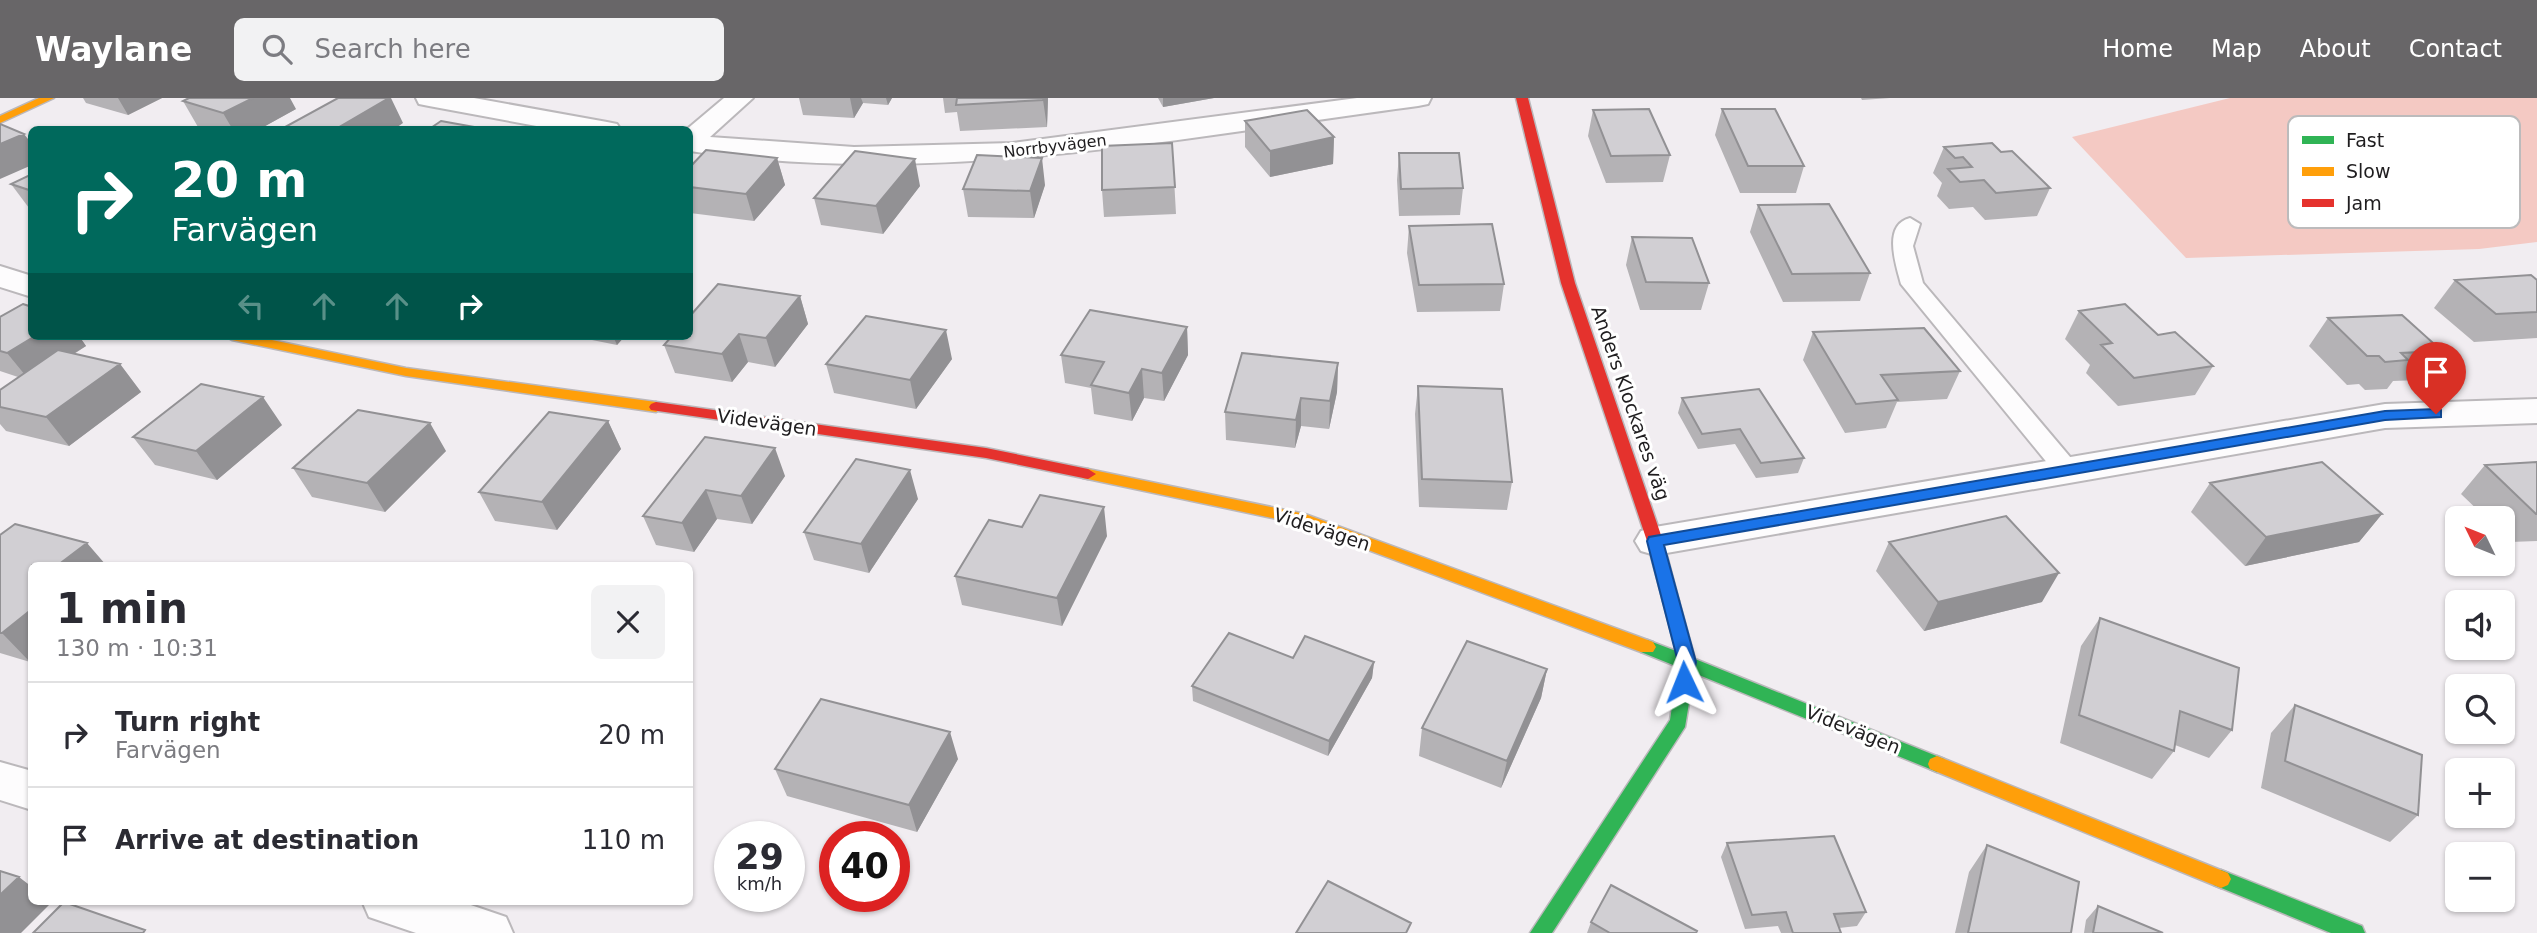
<!DOCTYPE html>
<meta charset="utf-8">
<style>
body{margin:0;font-family:"DejaVu Sans",sans-serif;background:#f2f2f3;color:#2b2b33;height:100vh;display:flex;flex-direction:column;font-size:26px;white-space:nowrap}
*{box-sizing:border-box;margin:0}
p{font-size:23px;color:#7c7c81}
.icon{flex:none;width:38px;height:38px;fill:none;stroke:currentColor;stroke-width:2;stroke-linecap:round;stroke-linejoin:round}
.map{position:relative;flex:1;overflow:hidden}
.side{position:absolute;left:28px;top:464px;width:665px;height:343px;display:flex;flex-direction:column;background:#fff;border-radius:10px;box-shadow:0 2px 5px #0004}
.side>*{flex:none}
.hud{position:absolute;left:28px;top:28px;width:665px;height:214px;border-radius:10px;box-shadow:0 2px 5px #0004;background:#00695c;color:#fff;overflow:hidden}
.needle{width:46px;rotate:313deg}
.buttons{position:absolute;left:2445px;top:408px;display:grid;gap:14px}
.buttons a{display:grid;place-items:center;width:70px;height:70px;border-radius:10px;background:#fff;box-shadow:0 2px 5px #0004;font-size:35px}
.speed{position:absolute;left:714px;top:723px;display:flex;gap:14px;font-size:35px;font-weight:700;text-align:center}
.speed>*{display:grid;place-content:center;width:91px;height:91px;border-radius:50%;background:#fff;box-shadow:0 2px 5px #0004;line-height:1}
.speed small{font-size:18px;font-weight:400}
.speed .limit{border:10px solid #d22;background:#fff;color:#111}
.pin{position:absolute;display:grid;place-items:center;width:60px;height:60px;color:#fff;margin:-72px -30px;border-radius:50% 50% 50% 0;rotate:-45deg;box-shadow:0 0 7px #0007}
.pin .icon{rotate:45deg}
.me{position:absolute;width:77px;margin:-38px;rotate:358deg;stroke-linejoin:round;filter:drop-shadow(0 0 5px #0008)}
.turn{display:flex;align-items:center;gap:24px;height:147px;padding:0 28px;font-size:32px}
.turn .icon{width:91px;height:91px;stroke-width:2.5}
.turn b{display:block;font-size:49px;line-height:60px}
.lanes{display:flex;align-items:center;height:66px;padding:0 28px;background:#0003;justify-content:center;gap:35px;direction:ltr}
.lanes .off{opacity:.35}
.round{display:grid;place-items:center;flex:none;width:74px;height:74px;border-radius:10px;background:#f2f2f3}
.headline{display:flex;align-items:center;justify-content:space-between;height:119px;padding:0 28px}
h1{font-size:42px;font-weight:800;line-height:52px}
ul{padding:0;list-style:none}
li{display:flex;align-items:center;gap:21px;height:105px;padding:0 28px;border-top:2px solid #e1e1e2}
li div{flex:1}
li b{display:block;font-size:26px}
li em{font-style:normal}
header{display:flex;align-items:center;gap:42px;box-sizing:border-box;height:98px;padding:0 35px;background:#686668;color:#fff}
header strong{font-size:33px}
nav{display:flex;gap:38px;margin-inline-start:auto;font-size:24px}
.search{width:490px;height:63px;background:#f2f2f3;display:flex;align-items:center;gap:18px;box-sizing:border-box;padding:0 24px;border-radius:10px;color:#7c7c81;font-size:26px}
.map>svg:first-child{display:block}
.green{fill:#f4c9c3}
.lines{fill:none;stroke-linecap:round;stroke-linejoin:round}
.lane-casing{stroke:#bbb8bb;stroke-width:4}
.street-casing{stroke:#bbb8bb;stroke-width:4}
.fast-casing{stroke:#bbb8bb;stroke-width:3}
.slow-casing{stroke:#bbb8bb;stroke-width:3}
.jam-casing{stroke:#bbb8bb;stroke-width:3}
.lane{fill:#fdfcfd;fill-rule:evenodd}
.street{fill:#fdfcfd;fill-rule:evenodd}
.fast{fill:#30b455;fill-rule:evenodd}
.slow{fill:#ff9f0a;fill-rule:evenodd}
.jam{fill:#e5322d;fill-rule:evenodd}
.wall{fill:#b4b2b5}
.shaded-wall{fill:#929194}
.building{fill:#d1cfd3;stroke:#929194;stroke-width:2}
.route{fill:#1a73e8;stroke:#114b97;stroke-width:2}
.labels{text-anchor:middle;dominant-baseline:central;stroke-width:6;stroke-linejoin:round;paint-order:stroke}
.far-street-label{font-size:16px;fill:#1f1d1f;stroke:#fff}
.street-label{font-size:19px;fill:#1f1d1f;stroke:#fff}
.key{fill:#fff;stroke:#bcbbbc;stroke-width:2}
.key-label{font-size:19px;fill:#1f1d1f}
</style>
<header>
<strong>Waylane</strong>
<div class="search"><svg class="icon" aria-label="search" viewBox="0 0 24 24"><circle cx="10" cy="10" r="6"/><path d="M15 15l6 6"/></svg>Search here</div>
<nav><a>Home</a><a>Map</a><a>About</a><a>Contact</a></nav>
</header>
<div class="map">
<svg width="2537" height="835" viewBox="0 0 2537 835">
<rect width="100%" height="100%" fill="#f1edf1"/>
<path class="green" d="M2230,0H2537V144L2479,151L2186,160L2072,39Z"/>
<g class="lines">
<g class="lane-casing">
<path id="lane" d="M1910,120L1920,126L1913,148L1923,185L2076,366L2080,372L2076,378L2067,381L2058,378L1901,186C1896,167 1882,127 1910,120Z"/>
</g>
<g class="street-casing">
<path id="street" d="M416,0H474L607,24L617,26L621,32H558L429,8L419,6Z
M724,0H753L710,39L854,49L1013,45L1357,0H1431L1428,6L1418,8C1177,40 932,90 690,53V32H686Z
M0,168L32,178V199L0,189Z
M2537,301V325L2385,330L1655,457L1641,453L1635,443L1641,433L1655,429L2385,306Z
M0,664L32,673V712L0,702Z
M362,803H459L506,819L513,835H416L369,819Z"/>
</g>
<g class="fast-casing">
<path id="fast" d="M1671,497L1677,499L1679,503L1695,561L1944,661L1946,666L1944,671L1937,674L1930,671L1694,575L1685,629L1552,835H1530L1670,622L1678,569L1641,554L1638,549L1641,544L1647,542L1676,553L1663,503L1665,499Z
M2221,772L2362,828L2365,835H2331L2214,787L2211,781L2214,775Z"/>
</g>
<g class="slow-casing">
<path id="slow" d="M39,0H54L0,25V18Z
M225,238H253L406,270L656,304L663,309L656,314L406,278L232,242Z
M1088,371L1305,416L1653,544L1656,549L1653,554H1641L1296,425L1083,380L1080,376L1083,372Z
M1937,658L2228,775L2231,781L2228,787L2221,790L1930,671L1928,666L1930,661Z"/>
</g>
<g class="jam-casing">
<path id="jam" d="M1516,0H1528L1575,185L1663,443L1679,503L1677,507H1665L1663,503L1647,443L1561,185Z
M656,304L986,350L1088,371L1096,376L1088,381L986,360L651,312L649,309L651,306Z"/>
</g>
<use href="#lane" class="lane"/>
<use href="#street" class="street"/>
<use href="#fast" class="fast"/>
<use href="#slow" class="slow"/>
<use href="#jam" class="jam"/>
</g>
<path class="wall" d="M83,0H162L128,17L86,5Z
M799,0H892L888,7L863,5L854,20L803,17Z
M943,0H1048L1047,29L960,33L957,14L945,15Z
M1158,0H1214L1163,9Z
M1861,0H1890L1862,2Z
M183,3L296,11L258,32H205L198,29Z
M1722,11L1804,68L1796,95H1740L1715,37Z
M1593,12L1670,57L1663,84L1606,85L1588,38Z
M1245,23L1334,39L1333,66L1270,79L1245,49Z
M1172,45L1176,116L1104,119L1102,92Z
M1944,49L2001,54L2050,90L2037,118L1985,122L1973,109L1949,111L1937,98L1942,85L1933,75Z
M1399,55L1463,90L1460,117L1399,118L1397,82Z
M777,60L785,87L754,123L690,115V69Z
M32,76V114L11,86Z
M1045,87L1034,120L968,119L963,91Z
M920,88L883,136L821,127L814,100Z
M1758,107L1870,175L1860,203L1783,204L1750,134Z
M1409,128L1504,186L1500,213L1417,214L1407,155Z
M1632,139L1709,185L1701,212H1640L1626,167Z
M2455,182H2537V240L2474,244L2434,210Z
M800,198L808,226L775,269L748,264L732,284L675,275L664,247Z
M2079,213L2158,237L2213,268L2195,297L2118,308L2086,275L2090,267L2065,241Z
M0,219L32,238H79L86,248L74,256L120,266L141,294L69,348L6,333L0,326V309L18,279L0,273Z
M2328,220L2442,253L2420,282L2393,283L2387,291L2365,292L2359,286L2347,287L2309,248Z
M1187,229L1188,257L1164,303L1144,300L1132,323L1094,316L1091,290L1065,285L1061,257Z
M1813,234L1960,273L1947,301L1897,304L1886,330L1845,335L1803,262Z
M572,238H625L617,247Z
M952,261L916,311L834,295L826,266Z
M1338,265L1337,294L1329,331L1301,328L1295,350L1226,342L1225,314Z
M1418,288L1512,384L1507,412L1419,409L1415,316Z
M1682,300L1804,360L1798,375L1756,380L1735,346L1698,351L1678,315Z
M608,323L621,351L557,432L495,423L479,394Z
M282,327L217,382L155,367L133,339Z
M705,339L785,378L752,426L717,421L694,454L656,447L643,418Z
M446,353L385,414L312,399L293,370Z
M2537,364V443L2510,444L2502,437V420H2486L2461,396L2485,367Z
M2210,385L2382,416L2359,444L2245,468L2191,414Z
M918,401L869,475L814,462L804,434Z
M1022,429L1107,438L1062,528L962,507L955,478Z
M0,437L32,467V562L30,564L0,555Z
M1889,444L2042,504L1924,533L1876,473Z
M2100,520L2232,632L2209,660L2175,647L2174,653L2152,681L2060,645L2081,548Z
M1293,560L1374,564L1372,580L1328,658L1193,603L1192,588Z
M1547,571L1541,600L1501,690L1419,658L1422,630Z
M2295,607L2418,717L2390,744L2261,690L2271,635Z
M958,661L917,734L787,698L775,671Z
M1727,745L1866,814L1857,828L1839,830L1841,835H1781L1778,828L1745,831L1721,759Z
M1987,747L2071,835H1955L1969,774Z
M2098,808L2163,835H2084L2086,822Z
M1591,824L1696,835H1587Z"/>
<path class="shaded-wall" d="M118,0H162L128,17Z
M253,0H290L296,11L258,32H233L223,15Z
M389,0H391L403,25L393,32H334Z
M850,0H861L863,5L854,20Z
M886,0H892L888,7Z
M1044,0H1048L1047,29L1043,2Z
M1163,0H1214L1163,9Z
M24,36L32,46V67L0,81V46Z
M1334,39L1333,66L1270,79V53Z
M777,60L785,87L754,123L746,96Z
M1042,60L1045,87L1034,120L1030,93Z
M915,61L920,88L883,136L876,108Z
M800,198L808,226L775,269L766,240Z
M1187,229L1188,257L1164,303L1162,275Z
M946,232L952,261L916,311L910,282Z
M739,236L748,264L732,284L722,256Z
M35,238H79L86,248L30,283L7,255Z
M613,238H625L617,247Z
M1338,265L1337,294L1329,331L1330,303Z
M120,266L141,294L69,348L46,319Z
M1142,271L1144,300L1132,323L1129,295Z
M263,299L282,327L217,382L196,353Z
M1301,300V328L1295,350L1296,322Z
M608,323L621,351L557,432L542,404Z
M430,325L446,353L385,414L367,385Z
M775,350L785,378L752,426L741,398Z
M910,372L918,401L869,475L861,446Z
M706,392L717,421L694,454L682,425Z
M1104,409L1107,438L1062,528L1057,500Z
M2382,416L2359,444L2245,468L2266,439Z
M87,445L106,467H58Z
M2059,475L2042,504L1924,533L1938,504Z
M32,511V562L30,564L2,535Z
M1374,564L1372,580L1328,658L1329,643Z
M1547,571L1541,600L1501,690L1507,663Z
M950,634L958,661L917,734L909,707Z
M19,779L32,789V803H49L51,805L21,835H0V797Z"/>
<path class="building" d="M189,0H253L223,15L183,3Z
M338,0H389L334,32H294L285,29Z
M957,0H1044L1043,2L956,7Z
M1649,11L1670,57L1611,58L1593,12Z
M1722,11H1775L1804,68H1748Z
M1307,12L1334,39L1270,53L1245,23Z
M441,23L491,32H428Z
M0,26L24,36L0,46Z
M1172,45L1175,89L1102,92V48Z
M1992,45L2001,54L2012,53L2050,90L1996,95L1984,82L1960,84L1948,71L1972,69L1963,59L1955,60L1944,49Z
M706,52L777,60L746,96L690,89V69Z
M855,53L915,61L876,108L814,100Z
M1399,55H1459L1463,90L1401,91Z
M977,57L1042,60L1030,93L963,91Z
M32,76V93L11,86Z
M1829,106L1870,175L1792,176L1758,107Z
M1492,126L1504,186L1419,187L1409,128Z
M1632,139L1692,140L1709,185L1646,184Z
M2531,177L2537,182V214L2496,216L2455,182Z
M718,186L800,198L766,240L739,236L722,256L664,247L672,238H690V218Z
M23,206L32,209V238H35L7,255L0,253V219Z
M2125,206L2158,237L2175,234L2213,268L2134,280L2101,247L2112,245L2079,213Z
M1090,212L1187,229L1162,275L1142,271L1129,295L1091,287L1104,264L1061,257Z
M2402,217L2442,253L2401,255L2408,262L2385,264L2379,258H2367L2328,220Z
M866,218L946,232L910,282L826,266Z
M1924,230L1960,273L1881,277L1898,302L1856,306L1813,234Z
M58,252L120,266L46,319L0,309V292Z
M1242,255L1338,265L1330,303L1301,300L1296,322L1225,314Z
M201,286L263,299L196,353L133,339Z
M1418,288L1502,291L1512,384L1422,381Z
M1759,291L1804,360L1761,365L1740,331L1702,336L1682,300Z
M358,312L430,325L367,385L293,370Z
M549,314L608,323L542,404L479,394Z
M705,339L775,350L741,398L706,392L682,425L643,418Z
M856,361L910,372L861,446L804,434Z
M2322,364L2382,416L2266,439L2210,385Z
M2537,364V416H2536L2485,367Z
M1040,397L1104,409L1057,500L955,478L989,422L1022,429Z
M2006,418L2059,475L1938,504L1889,444Z
M15,426L87,445L58,467H32V511L2,535H0V437Z
M2100,520L2239,570L2232,632L2180,613L2174,653L2079,617Z
M1229,535L1293,560L1305,538L1374,564L1329,643L1192,588Z
M1467,543L1547,571L1507,663L1422,630Z
M821,601L950,634L909,707L775,671Z
M2295,607L2422,657L2418,717L2285,663Z
M1834,738L1866,814L1834,816L1841,835H1793L1786,814L1752,817L1727,745Z
M1987,747L2079,784L2071,835H1968Z
M0,773L19,779L0,797Z
M1328,783L1411,825L1406,835H1296Z
M1611,787L1697,833L1696,835H1610L1591,824Z
M64,804L145,832L143,835H33Z
M2098,808L2163,835H2093Z"/>
<path class="route" d="M2436,311L2441,312V319L2385,322L1664,447L1696,564L1691,589H1678L1675,584L1678,564L1647,443L1649,439L2385,313Z"/>
<g class="labels">
<g class="far-street-label">
<text transform="translate(1055 48) rotate(-7)">Norrbyvägen</text>
</g>
<g class="street-label">
<text transform="translate(1631 305) rotate(71)">Anders Klockares väg</text>
<text transform="translate(767 324) rotate(8)">Videvägen</text>
<text transform="translate(1322 431) rotate(18)">Videvägen</text>
<text transform="translate(1853 631) rotate(22)">Videvägen</text>
</g>
</g>
<rect x="2288" y="18" width="232" height="112" rx="10" class="key"/>
<rect x="2302" y="38" width="32" height="8" fill="#30b455"/>
<rect x="2302" y="69" width="32" height="9" fill="#ff9f0a"/>
<rect x="2302" y="101" width="32" height="8" fill="#e5322d"/>
<g class="key-label">
<text x="2346" y="49">Fast</text>
<text x="2346" y="80">Slow</text>
<text x="2346" y="112">Jam</text>
</g>
</svg>
<div class="buttons">
<a><svg class="needle" viewBox="-14 -14 28 28"><path d="M0-13l5 13h-10z" fill="#e53935"/><path d="M0 13l5-13h-10z" fill="#7c7c81"/></svg></a>
<a><svg class="icon" aria-label="sound" viewBox="0 0 24 24"><path d="M4 9h4l5-4v14l-5-4H4zM17 9q2 3 0 6"/></svg></a>
<a><svg class="icon" aria-label="search" viewBox="0 0 24 24"><circle cx="10" cy="10" r="6"/><path d="M15 15l6 6"/></svg></a>
<a>+</a>
<a>−</a>
</div>
<div class="speed"><div>29<small>km/h</small></div><div class="limit">40</div></div>
<div class="pin" style="left:2436px;top:316px;background:#d93025"><svg class="icon" aria-label="arrive" viewBox="0 0 24 24"><path d="M6 21V4h12l-3 4 3 4H6"/></svg></div>
<svg class="me" style="left:1684px;top:584px" viewBox="-20 -20 40 40"><path d="M0-17L14 15 0 8-14 15z" fill="#1a73e8" stroke="#fff" stroke-width="4"/></svg>
<div class="hud">
<div class="turn"><svg class="icon" aria-label="right" viewBox="0 0 24 24"><path d="M7 20v-9h11M14 6l5 5-5 5"/></svg><div><b>20 m</b>Farvägen</div></div>
<div class="lanes"><svg class="icon off" aria-label="left" viewBox="0 0 24 24"><path d="M17 20v-9H6M10 6l-5 5 5 5"/></svg><svg class="icon off" aria-label="ahead" viewBox="0 0 24 24"><path d="M12 20V5M6 11l6-6 6 6"/></svg><svg class="icon off" aria-label="ahead" viewBox="0 0 24 24"><path d="M12 20V5M6 11l6-6 6 6"/></svg><svg class="icon" aria-label="right" viewBox="0 0 24 24"><path d="M7 20v-9h11M14 6l5 5-5 5"/></svg></div>
</div>
<section class="side">
<div class="headline"><div><h1>1 min</h1><p>130 m · 10:31</p></div><a class="round"><svg class="icon" aria-label="close" viewBox="0 0 24 24"><path d="M6 6l12 12M18 6L6 18"/></svg></a></div>
<ul>
<li><svg class="icon" aria-label="right" viewBox="0 0 24 24"><path d="M7 20v-9h11M14 6l5 5-5 5"/></svg><div><b>Turn right</b><p>Farvägen</p></div><em>20 m</em></li>
<li><svg class="icon" aria-label="arrive" viewBox="0 0 24 24"><path d="M6 21V4h12l-3 4 3 4H6"/></svg><div><b>Arrive at destination</b></div><em>110 m</em></li>
</ul>
</section>
</div>
